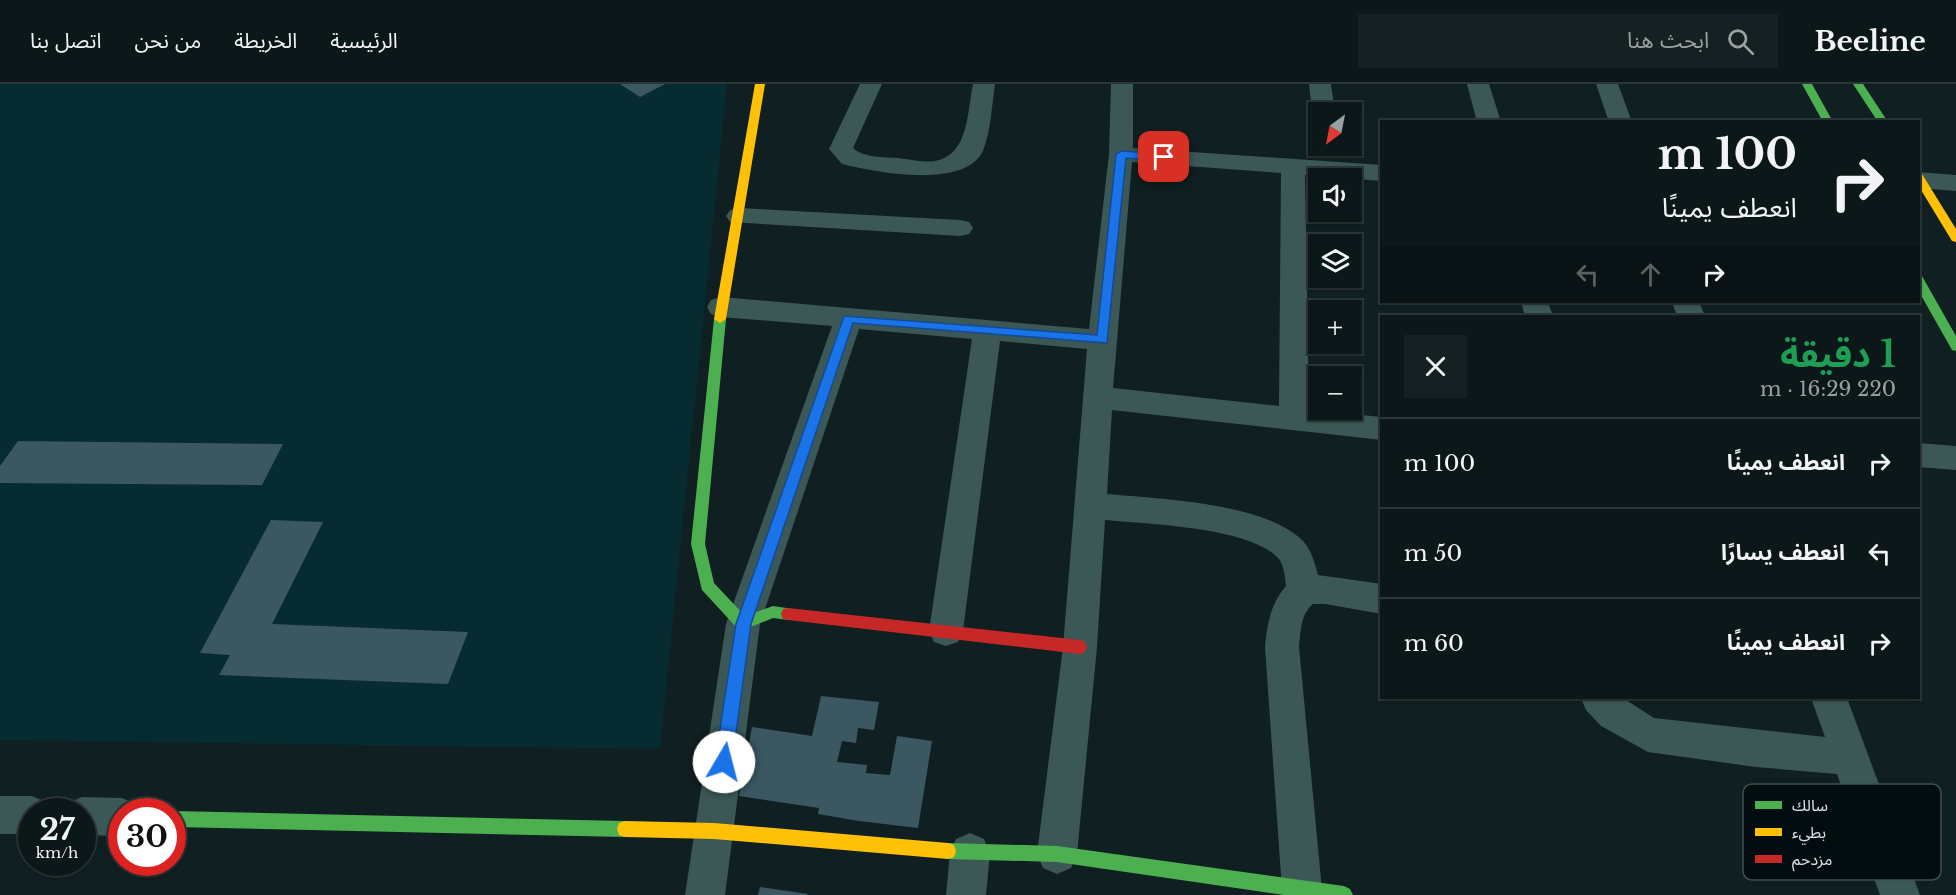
<!DOCTYPE html>
<html lang="ar">
<meta charset="utf-8">
<style>
body{margin:0;font-family:"Libre Baskerville","Noto Sans Arabic",serif;background:#152022;color:#f1f3f6;direction:rtl;height:100vh;display:flex;flex-direction:column;font-size:22px;white-space:nowrap}
*{box-sizing:border-box;margin:0}
p{font-size:20px;color:#9a9fa2}
.icon{flex:none;width:33px;height:33px;fill:none;stroke:currentColor;stroke-width:2;stroke-linecap:round;stroke-linejoin:round}
.map{position:relative;flex:1;overflow:hidden;direction:ltr}
.sheet{position:absolute;left:1380px;top:231px;width:540px;height:384px;display:flex;flex-direction:column;background:#0c1719;border-radius:0px;box-shadow:0 2px 4px #0004,0 0 0 2px #2c3638;direction:rtl}
.sheet>*{flex:none}
.guide{position:absolute;left:1380px;top:36px;width:540px;height:183px;border-radius:0px;box-shadow:0 2px 4px #0004,0 0 0 2px #2c3638;direction:rtl;background:#0c1719;color:#f1f3f6;overflow:hidden}
.needle{width:39px;rotate:212deg}
.controls{position:absolute;left:1308px;top:18px;display:grid;gap:12px}
.controls a{display:grid;place-items:center;width:54px;height:54px;border-radius:0px;background:#0c1719;box-shadow:0 2px 4px #0004,0 0 0 2px #2c3638;font-size:30px}
.speed{position:absolute;left:18px;top:714px;display:flex;gap:12px;font-size:30px;font-weight:700;text-align:center}
.speed>*{display:grid;place-content:center;width:78px;height:78px;border-radius:50%;background:#0c1719;box-shadow:0 2px 4px #0004,0 0 0 2px #2c3638;line-height:1}
.speed small{font-size:15px;font-weight:400}
.speed .limit{border:9px solid #d22;background:#fff;color:#111}
.pin{position:absolute;display:grid;place-items:center;width:51px;height:51px;color:#fff;margin:-26px;border-radius:12px;box-shadow:0 3px 9px #0006}
.me{position:absolute;width:66px;margin:-33px;rotate:8deg;stroke-linejoin:round;filter:drop-shadow(0 0 4px #0008)}
.turn{display:flex;align-items:center;gap:21px;height:126px;padding:0 24px;font-size:27px}
.turn .icon{width:78px;height:78px;stroke-width:2.5}
.turn b{display:block;font-size:42px;line-height:51px}
.lanes{display:flex;align-items:center;height:57px;padding:0 24px;background:#0003;justify-content:center;gap:30px;direction:ltr}
.lanes .off{opacity:.35}
.round{display:grid;place-items:center;flex:none;width:63px;height:63px;border-radius:0px;background:#152022}
.head{display:flex;align-items:center;justify-content:space-between;height:102px;padding:0 24px}
h1{font-size:36px;font-weight:700;line-height:45px;color:#1e9e55}
ul{padding:0;list-style:none}
li{display:flex;align-items:center;gap:18px;height:90px;padding:0 24px;border-top:2px solid #2c3638}
li div{flex:1}
li b{display:block;font-size:22px}
li em{font-style:normal}
header{display:flex;align-items:center;gap:36px;box-sizing:border-box;height:84px;padding:0 30px;background:#0c1719;border-bottom:2px solid #2c3638}
header strong{font-size:28px}
nav{display:flex;gap:33px;margin-inline-start:auto;font-size:21px}
.search{width:420px;height:54px;background:#152022;display:flex;align-items:center;gap:15px;box-sizing:border-box;padding:0 21px;border-radius:0px;color:#9a9fa2;font-size:22px}
.map>svg:first-child{display:block}
.built{fill:#062c31}
.building{fill:#3b5862}
.lines{fill:none;stroke-linecap:round;stroke-linejoin:round}
.street{fill:#3c5856;fill-rule:evenodd}
.fast{fill:#4caf50;fill-rule:evenodd}
.slow{fill:#ffc107;fill-rule:evenodd}
.jam{fill:#c62828;fill-rule:evenodd}
.route{fill:#1a73e8;stroke:#114b97;stroke-width:1.5}
.key{fill:#030c0e;stroke:#424d4f;stroke-width:1.5}
.key-label{font-size:16px;fill:#d5e4e6}
</style>
<header>
<strong>Beeline</strong>
<div class="search"><svg class="icon" aria-label="search" viewBox="0 0 24 24"><circle cx="10" cy="10" r="6"/><path d="M15 15l6 6"/></svg>ابحث هنا</div>
<nav><a>الرئيسية</a><a>الخريطة</a><a>من نحن</a><a>اتصل بنا</a></nav>
</header>
<div class="map">
<svg width="1956" height="811" viewBox="0 0 1956 811">
<rect width="100%" height="100%" fill="#101f21"/>
<path class="built" d="M0,0H727L660,665L0,656Z"/>
<path class="building" d="M620,0H665L640,13Z
M18,357L283,360L262,401L0,399V382Z
M271,436L323,438L272,540L468,548L448,600L219,591L230,571L200,569Z
M821,612L879,618L874,646L858,644L856,659L842,657L837,678L867,681L866,689L890,691L897,652L932,657L918,744L859,737L818,730L819,724L739,712L752,643L812,652Z
M760,803L808,810L807,811H758Z"/>
<g class="lines">
<path class="street" d="M860,0H882L853,64C864,74 884,73 898,74C909,75 924,79 935,77C969,71 967,28 973,0H995C992,20 991,44 984,64C969,107 875,88 842,80L829,65Z
M1111,0H1133V64L1382,81V97L1305,91L1309,326L1382,333V356L1112,326L1107,410C1160,415 1258,418 1300,454C1310,462 1315,479 1318,491L1382,500V530L1325,520H1313C1300,531 1301,547 1299,563L1322,806L1320,811H1284L1282,806L1265,563C1267,540 1271,519 1286,502C1285,493 1284,482 1279,475C1251,443 1147,440 1105,436L1097,563L1077,770L1071,784L1057,790L1043,784L1037,770L1063,563L1087,265L1000,257L963,547L958,558L946,562L934,558L929,547L972,255L859,245L760,540L725,811H685L726,540L832,242L721,233L711,230L707,223L711,216L721,213L1089,245L1109,70ZM1132,78L1281,89L1279,322L1113,304Z
M1309,0H1331L1335,28H1318V34L1316,33L1312,28Z
M1467,0H1489L1501,38H1477Z
M1596,0H1618L1632,38H1609Z
M1918,88L1956,91V107L1918,104Z
M739,124L960,136L969,138L973,144L969,150L960,152L730,138L726,132L730,126Z
M1521,218H1548L1553,232H1525Z
M1672,218H1699L1705,232H1677Z
M1918,359L1956,362V386L1918,383Z
M1581,614H1623L1654,634L1825,653L1811,614H1847L1920,811H1880L1837,690L1756,683L1648,668L1601,642L1586,626Z
M0,712H32L46,718L50,728H32V750H0Z
M82,713L122,714L136,720L139,728H122V752L82,751V728H65L68,719Z
M970,749L984,755L990,769L986,811H946L950,769L956,755Z"/>
<path class="fast" d="M1802,0H1812L1833,38H1823Z
M1853,0H1863L1888,38H1878Z
M1918,191L1922,192L1956,252V267L1952,266L1918,206Z
M720,231L726,235L705,460L714,499L745,532L773,522L793,525L795,530L793,535L788,536L773,534L743,546L738,545L702,506L691,460L714,235Z
M172,727L625,737L631,739L633,745L631,751L625,753L172,743V728H170Z
M948,759L1057,762L1344,802L1350,805L1353,811H1284L1057,778L948,775L942,773L940,767L942,761Z"/>
<path class="slow" d="M755,0H765L726,235L720,239L714,235Z
M1918,89L1922,90L1956,145V158L1952,157L1918,101Z
M625,737L714,739L948,759L954,761L956,767L954,773L948,775L714,755L625,753L619,751L617,745L619,739Z"/>
<path class="jam" d="M788,524L1080,556L1085,558L1087,563L1085,568L1080,570L788,536L783,535L781,530L783,525Z"/>
</g>
<path class="route" d="M1121,67L1164,70L1169,73L1164,77L1126,74L1107,259L853,239L751,540L732,678L729,684L724,686L718,684L715,678L736,540L844,232L1097,251L1116,70Z"/>
<rect x="1743" y="700" width="198" height="96" rx="9" class="key"/>
<rect x="1755" y="717" width="27" height="8" fill="#4caf50"/>
<rect x="1755" y="744" width="27" height="8" fill="#ffc107"/>
<rect x="1755" y="771" width="27" height="8" fill="#c62828"/>
<g class="key-label">
<text x="1792" y="727">سالك</text>
<text x="1792" y="754">بطيء</text>
<text x="1792" y="781">مزدحم</text>
</g>
</svg>
<div class="controls">
<a><svg class="needle" viewBox="-14 -14 28 28"><path d="M0-13l5 13h-10z" fill="#e53935"/><path d="M0 13l5-13h-10z" fill="#9a9fa2"/></svg></a>
<a><svg class="icon" aria-label="sound" viewBox="0 0 24 24"><path d="M4 9h4l5-4v14l-5-4H4zM17 9q2 3 0 6"/></svg></a>
<a><svg class="icon" aria-label="layers" viewBox="0 0 24 24"><path d="M12 4l9 5-9 5-9-5zM3 14l9 5 9-5"/></svg></a>
<a>+</a>
<a>−</a>
</div>
<div class="speed"><div>27<small>km/h</small></div><div class="limit">30</div></div>
<div class="pin" style="left:1164px;top:73px;background:#d93025"><svg class="icon" aria-label="arrive" viewBox="0 0 24 24"><path d="M6 21V4h12l-3 4 3 4H6"/></svg></div>
<svg class="me" style="left:724px;top:678px" viewBox="-20 -20 40 40"><circle r="19" fill="#fff"/><path d="M0-13L10 11 0 6-10 11z" fill="#1a73e8"/></svg>
<div class="guide">
<div class="turn"><svg class="icon" aria-label="right" viewBox="0 0 24 24"><path d="M7 20v-9h11M14 6l5 5-5 5"/></svg><div><b>100 m</b>انعطف يمينًا</div></div>
<div class="lanes"><svg class="icon off" aria-label="left" viewBox="0 0 24 24"><path d="M17 20v-9H6M10 6l-5 5 5 5"/></svg><svg class="icon off" aria-label="ahead" viewBox="0 0 24 24"><path d="M12 20V5M6 11l6-6 6 6"/></svg><svg class="icon" aria-label="right" viewBox="0 0 24 24"><path d="M7 20v-9h11M14 6l5 5-5 5"/></svg></div>
</div>
<section class="sheet">
<div class="head"><div><h1>1 دقيقة</h1><p>220 m · 16:29</p></div><a class="round"><svg class="icon" aria-label="close" viewBox="0 0 24 24"><path d="M6 6l12 12M18 6L6 18"/></svg></a></div>
<ul>
<li><svg class="icon" aria-label="right" viewBox="0 0 24 24"><path d="M7 20v-9h11M14 6l5 5-5 5"/></svg><div><b>انعطف يمينًا</b></div><em>100 m</em></li>
<li><svg class="icon" aria-label="left" viewBox="0 0 24 24"><path d="M17 20v-9H6M10 6l-5 5 5 5"/></svg><div><b>انعطف يسارًا</b></div><em>50 m</em></li>
<li><svg class="icon" aria-label="right" viewBox="0 0 24 24"><path d="M7 20v-9h11M14 6l5 5-5 5"/></svg><div><b>انعطف يمينًا</b></div><em>60 m</em></li>
</ul>
</section>
</div>
